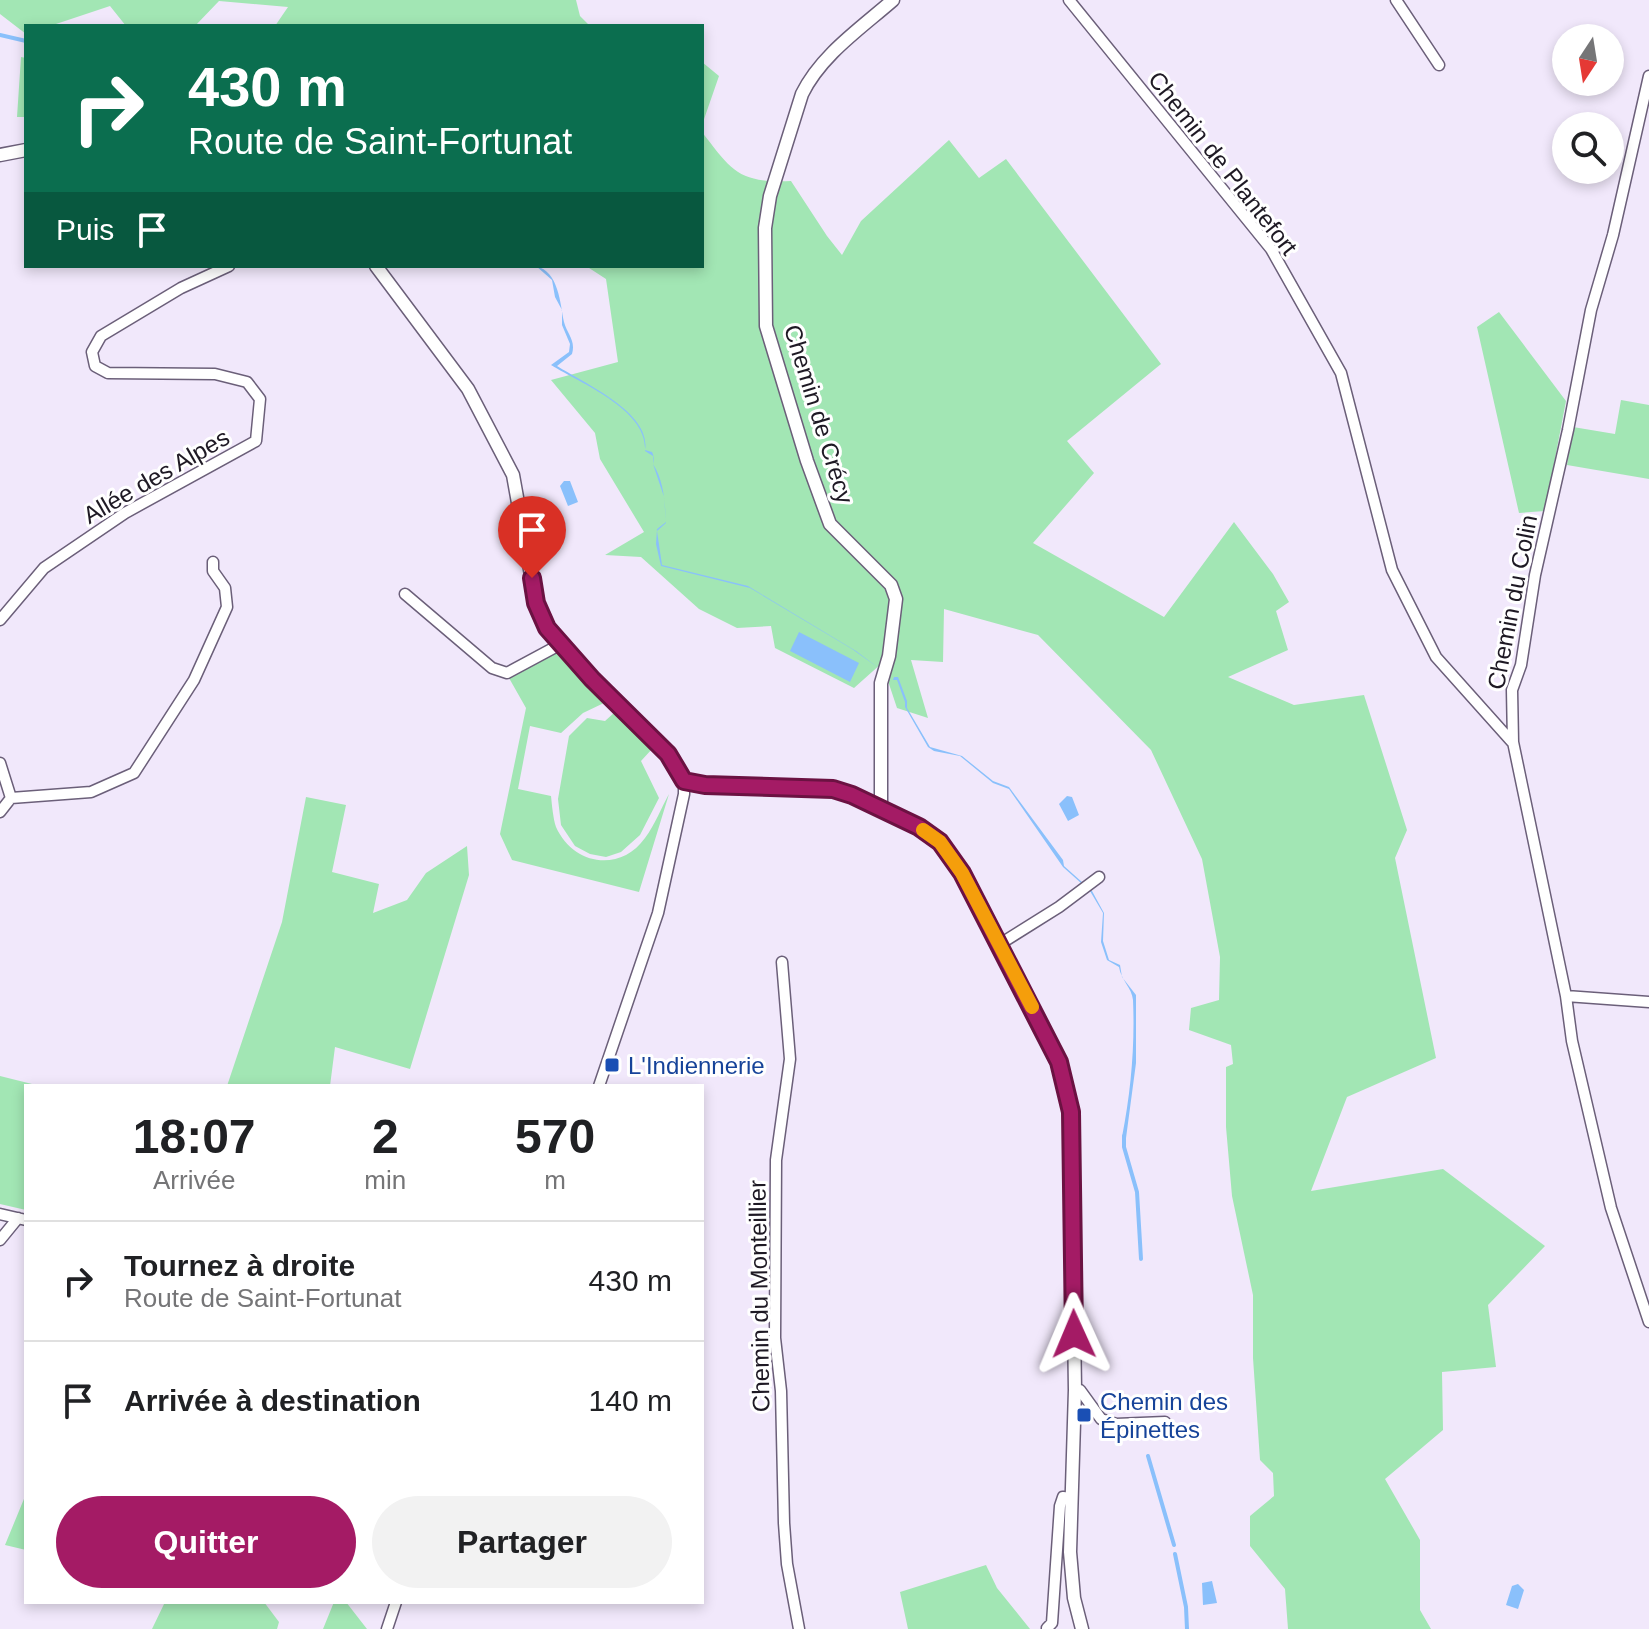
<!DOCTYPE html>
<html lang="fr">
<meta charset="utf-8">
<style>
body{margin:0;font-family:Arial,sans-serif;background:#f2f2f2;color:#202124;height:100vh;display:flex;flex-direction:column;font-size:30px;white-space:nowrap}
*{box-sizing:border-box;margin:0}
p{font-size:26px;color:#757577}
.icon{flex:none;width:44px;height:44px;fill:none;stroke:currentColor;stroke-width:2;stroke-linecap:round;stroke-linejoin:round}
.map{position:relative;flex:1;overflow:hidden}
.details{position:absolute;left:24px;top:1084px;width:680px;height:520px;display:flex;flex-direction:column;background:#fff;border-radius:0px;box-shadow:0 4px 12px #0003}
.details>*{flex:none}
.hud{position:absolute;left:24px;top:24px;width:680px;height:244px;border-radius:0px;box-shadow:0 4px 12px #0003;background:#0b6e4f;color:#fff;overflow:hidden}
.needle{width:52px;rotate:192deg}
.controls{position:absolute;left:1552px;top:24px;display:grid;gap:16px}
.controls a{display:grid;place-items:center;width:72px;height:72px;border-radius:50%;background:#fff;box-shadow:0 4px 12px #0003;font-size:40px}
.pin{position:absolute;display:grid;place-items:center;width:68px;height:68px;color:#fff;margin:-82px -34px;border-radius:50% 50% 50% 0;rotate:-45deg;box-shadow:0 0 8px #0007}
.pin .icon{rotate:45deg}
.me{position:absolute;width:88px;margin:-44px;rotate:359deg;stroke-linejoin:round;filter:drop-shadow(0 0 6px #0008)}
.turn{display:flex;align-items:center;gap:28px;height:168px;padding:0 32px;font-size:36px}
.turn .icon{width:104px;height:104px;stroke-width:2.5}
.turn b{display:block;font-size:56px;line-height:68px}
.then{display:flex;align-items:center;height:76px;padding:0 32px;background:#0003;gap:16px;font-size:30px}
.eta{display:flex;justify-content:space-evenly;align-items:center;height:136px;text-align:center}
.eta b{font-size:48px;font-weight:700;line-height:56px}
.action{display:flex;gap:16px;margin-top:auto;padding:16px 32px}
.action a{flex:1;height:92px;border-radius:48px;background:#a41b65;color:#fff;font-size:32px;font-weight:700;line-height:92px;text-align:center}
.action a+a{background:#f2f2f2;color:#202124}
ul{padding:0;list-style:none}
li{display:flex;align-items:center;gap:24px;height:120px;padding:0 32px;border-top:2px solid #e0e0e0}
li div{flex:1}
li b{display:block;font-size:30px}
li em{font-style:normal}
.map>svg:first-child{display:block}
.green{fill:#a2e6b4}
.water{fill:#8ac0fb}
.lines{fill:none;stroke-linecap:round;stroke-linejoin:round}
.stream{stroke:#8ac0fb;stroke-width:4}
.minor-casing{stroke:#6b5f79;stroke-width:13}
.tertiary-casing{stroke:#6b5f79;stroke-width:15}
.minor{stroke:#fff;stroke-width:10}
.tertiary{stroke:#fff;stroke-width:12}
.route-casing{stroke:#6b1242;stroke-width:20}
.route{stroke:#a41b65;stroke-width:14}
.slow{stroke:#f59e0b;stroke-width:14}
.transit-dot{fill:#1a4fb4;stroke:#fff;stroke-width:3}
.labels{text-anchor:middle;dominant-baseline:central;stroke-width:6;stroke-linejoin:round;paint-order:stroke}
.street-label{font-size:24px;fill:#1e1924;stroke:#fff}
.transit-label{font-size:24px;fill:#164399;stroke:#fff;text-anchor:start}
</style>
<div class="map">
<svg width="1649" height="1629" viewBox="0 0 1649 1629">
<rect width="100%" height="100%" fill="#f1e8fb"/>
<path class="green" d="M0,0H576L580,16L590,26H275L288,7L219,1L195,26H126L110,6L50,26H26V34L0,14Z
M21,57L26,58V117H17Z
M702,62L719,76L702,125Z
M702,132C732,171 738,183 791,181L827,236L842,255L861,221L949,140L979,178L1006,159L1161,364L1067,441L1094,473L1033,543L1164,617L1234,522L1273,574L1289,602L1276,611L1288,650L1228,677L1294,705L1364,695L1407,830L1395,858L1436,1058L1347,1097L1311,1191L1443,1169L1545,1246L1488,1305L1496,1367L1442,1372L1443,1430L1385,1479L1420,1540V1610L1431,1629H1288L1285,1589L1250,1546V1516L1274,1496L1273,1473L1260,1460L1253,1358V1295L1232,1196L1226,1127V1067L1233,1064L1231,1045L1189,1030L1191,1008L1219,1000L1220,957L1202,859L1151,750L1038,635L944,609L943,662L911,660L928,718L897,708L882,663L854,688L775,648L771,626L737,628L699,609L641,557L605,555L644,532L600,459L595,433L551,380L618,362L606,279L586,266H702Z
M1499,312L1566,401L1545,511L1519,513L1477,327Z
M1621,400L1649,405V479L1567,465L1573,427L1615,434Z
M556,652L606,702L583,713L561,733L530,726L518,789L551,796C552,805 553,818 556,827C573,865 620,873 645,838C655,825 661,808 669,794L639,892L512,860L500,834L526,708L509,678Z
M615,712L652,749L641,761L659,798L640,835L621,852L606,857L590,854L575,846L561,825L558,799L569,736L587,718L605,721Z
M306,797L346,805L332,872L379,884L373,913L407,900L426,873L467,846L469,875L410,1069L335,1047L330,1086H227L282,922Z
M0,1076L40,1086H26V1210L0,1204Z
M26,1494V1550L5,1545Z
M986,1565L997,1588L1030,1629H908L900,1592Z
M165,1602H264L279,1622L277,1629H152Z
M334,1602H346L367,1629H323Z"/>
<path class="water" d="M536,266C559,272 560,303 564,322C567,334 576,340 572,354L557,366C584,383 652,413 645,450L652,452C654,456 654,459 653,464C664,481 665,503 666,523L657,531L662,565L748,586L856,651L880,669L852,649L750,588L661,566L656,544L657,529L666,522L664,497L653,464V456L645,451C648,410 582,384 551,365L569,352L570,344L562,325V310L555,297L552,280Z
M564,481H570L578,502L568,506L560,486Z
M799,632L859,663L850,682L790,651Z
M894,677H898L907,701V708L930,747L962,756L993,781L1009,787L1063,860L1064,866L1092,891L1104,913L1103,941L1109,960L1120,965L1122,977L1136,995V1063L1126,1138L1122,1137C1131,1091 1135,1046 1133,1000C1132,988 1121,980 1119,967L1107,960L1101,942L1103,913L1090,891L1063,867L1009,789L993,783L960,756L934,751L928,747L905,707V702L897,680H893Z
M1067,796L1072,797L1079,815L1068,821L1059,804Z
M1212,1581L1217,1603L1203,1605L1202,1583Z
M1518,1584L1524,1590L1518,1609L1506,1605L1512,1586Z"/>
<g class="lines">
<path class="stream" d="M0,35L26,41
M1124,1136V1147L1137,1192L1141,1259
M1148,1456L1174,1545
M1175,1554L1186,1607L1187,1629"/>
<g class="minor-casing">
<path id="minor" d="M1069,0L1271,249L1341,373L1392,570L1436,657L1512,742
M1396,0L1439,65
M1649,76L1613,235L1591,310L1568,430L1535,575L1521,665L1512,690L1513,742L1566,996L1572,1041L1611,1208L1649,1322
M405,594L492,668L507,673L561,644
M0,620L44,568L125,513L256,441L260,399L247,382L215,374L108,373L95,366L92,352L101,336L181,288L229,266
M0,763L11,798
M0,812L11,798L91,792L134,773L194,680L227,607L225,588L213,571V562
M1000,944L1059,907L1099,877
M782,962L790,1059L776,1160L775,1338L781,1391L784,1523L787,1564L799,1629
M1566,996L1649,1002
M599,1086L658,913L684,794V781
M0,1214L26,1220
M0,1240L18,1218
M1075,1390H1080L1101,1419L1116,1424L1165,1422
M1047,1628L1052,1623L1060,1506L1063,1497L1070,1498
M387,1629L396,1602"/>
</g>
<g class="tertiary-casing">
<path id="tertiary" d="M0,155L26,150
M376,266L468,389L513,475L536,603L547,628L592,679L668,754L684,781L705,785L833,789L852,795L919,827L940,842L962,873L1059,1062L1071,1112L1075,1390L1070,1552L1074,1598L1082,1629
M881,808V683L889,656L896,599L891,585L830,524L807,461L766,326L765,228L770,196L802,94C821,55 861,28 893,0"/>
</g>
<use href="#minor" class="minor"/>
<use href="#tertiary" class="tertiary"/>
</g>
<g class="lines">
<g class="route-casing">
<path id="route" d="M532,578L536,603L547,628L592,679L668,754L684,781L705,785L833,789L852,795L919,827L940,842L962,873L1059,1062L1071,1112L1074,1334"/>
</g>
<use href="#route" class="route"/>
<path class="slow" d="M923,830L940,842L962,873L1032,1007"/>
</g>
<g class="transit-dot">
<rect x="604" y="1057" width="16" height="16" rx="4"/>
<rect x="1076" y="1407" width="16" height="16" rx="4"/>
</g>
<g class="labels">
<g class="street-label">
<text transform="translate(1223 163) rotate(52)">Chemin de Plantefort</text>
<text transform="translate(819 414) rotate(73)">Chemin de Crécy</text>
<text transform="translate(156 476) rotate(-30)">Allée des Alpes</text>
<text transform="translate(1512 602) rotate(-79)">Chemin du Colin</text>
<text transform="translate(759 1296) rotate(-91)">Chemin du Monteillier</text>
</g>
<g class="transit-label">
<text x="628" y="1065">L'Indiennerie</text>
<text x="1100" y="1401">Chemin des<tspan x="1100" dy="28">Épinettes</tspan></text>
</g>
</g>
</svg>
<div class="controls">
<a><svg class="needle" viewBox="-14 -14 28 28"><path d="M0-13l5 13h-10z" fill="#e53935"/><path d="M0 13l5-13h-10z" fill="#757577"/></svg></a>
<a><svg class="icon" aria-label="search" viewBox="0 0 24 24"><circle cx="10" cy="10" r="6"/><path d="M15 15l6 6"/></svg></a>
</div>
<div class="pin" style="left:532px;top:578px;background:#d93025"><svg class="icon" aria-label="arrive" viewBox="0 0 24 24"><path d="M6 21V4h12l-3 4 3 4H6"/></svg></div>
<svg class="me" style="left:1074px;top:1334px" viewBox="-20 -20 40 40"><path d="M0-17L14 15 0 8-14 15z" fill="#a41b65" stroke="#fff" stroke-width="4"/></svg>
<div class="hud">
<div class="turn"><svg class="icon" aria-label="right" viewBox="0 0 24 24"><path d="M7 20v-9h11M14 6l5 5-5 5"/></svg><div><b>430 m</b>Route de Saint-Fortunat</div></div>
<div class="then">Puis<svg class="icon" aria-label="arrive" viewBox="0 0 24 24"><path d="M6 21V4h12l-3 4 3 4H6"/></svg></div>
</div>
<section class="details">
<div class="eta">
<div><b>18:07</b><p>Arrivée</p></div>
<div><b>2</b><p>min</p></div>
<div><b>570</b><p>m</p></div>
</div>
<ul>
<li><svg class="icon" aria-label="right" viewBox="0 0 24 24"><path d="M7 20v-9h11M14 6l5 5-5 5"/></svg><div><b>Tournez à droite</b><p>Route de Saint-Fortunat</p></div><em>430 m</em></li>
<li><svg class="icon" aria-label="arrive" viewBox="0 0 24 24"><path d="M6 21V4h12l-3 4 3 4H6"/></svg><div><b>Arrivée à destination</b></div><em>140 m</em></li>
</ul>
<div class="action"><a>Quitter</a><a>Partager</a></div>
</section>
</div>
